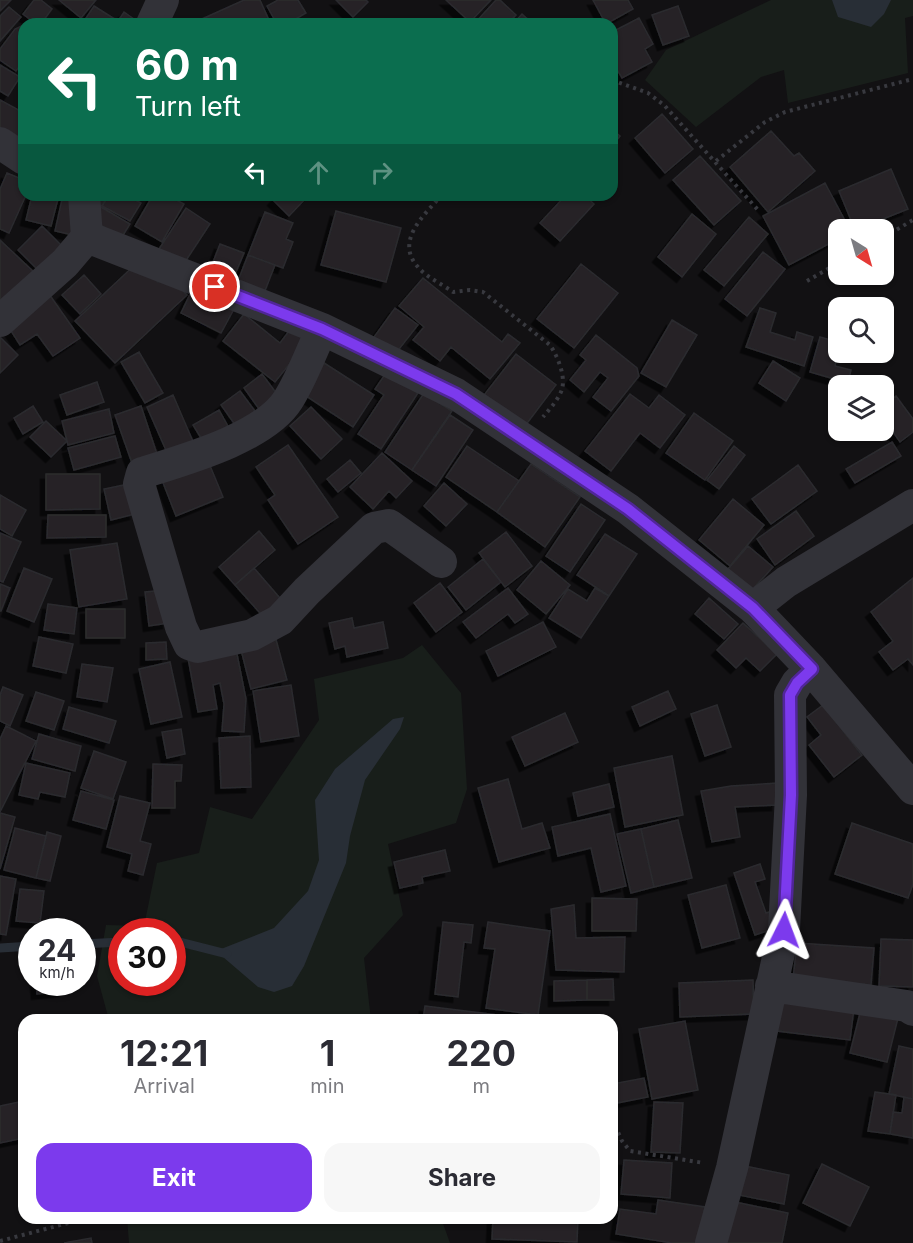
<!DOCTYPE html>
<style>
body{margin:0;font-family:Inter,sans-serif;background:#f7f7f7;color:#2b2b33;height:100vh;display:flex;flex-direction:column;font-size:22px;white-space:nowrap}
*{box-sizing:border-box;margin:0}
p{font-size:20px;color:#7c7c81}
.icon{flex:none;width:33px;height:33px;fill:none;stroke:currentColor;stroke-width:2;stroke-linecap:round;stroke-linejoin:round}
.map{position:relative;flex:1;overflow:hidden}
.panel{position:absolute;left:18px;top:1014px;width:600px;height:210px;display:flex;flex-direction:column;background:#fff;border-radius:18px;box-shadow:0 2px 4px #0004}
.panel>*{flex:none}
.banner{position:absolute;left:18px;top:18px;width:600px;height:183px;border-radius:18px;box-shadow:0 2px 4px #0004;background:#0b6e4f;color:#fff;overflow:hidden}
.needle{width:39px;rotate:143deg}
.fabs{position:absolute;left:828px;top:219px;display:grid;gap:12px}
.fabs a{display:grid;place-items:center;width:66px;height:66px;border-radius:12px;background:#fff;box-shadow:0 2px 4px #0004;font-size:30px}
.speed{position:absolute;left:18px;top:918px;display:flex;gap:12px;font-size:30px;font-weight:700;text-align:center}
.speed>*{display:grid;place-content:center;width:78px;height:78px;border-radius:50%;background:#fff;box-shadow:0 2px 4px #0004;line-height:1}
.speed small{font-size:15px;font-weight:400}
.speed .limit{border:9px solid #d22;background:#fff;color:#111}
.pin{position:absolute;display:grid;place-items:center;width:51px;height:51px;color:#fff;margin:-26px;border:3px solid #fff;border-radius:50%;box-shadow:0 2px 6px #0007}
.me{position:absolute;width:66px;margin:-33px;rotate:3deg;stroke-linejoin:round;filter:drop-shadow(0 0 4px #0008)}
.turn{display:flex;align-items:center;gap:21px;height:126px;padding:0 18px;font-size:27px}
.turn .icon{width:78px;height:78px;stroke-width:2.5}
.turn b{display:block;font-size:42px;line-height:51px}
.lanes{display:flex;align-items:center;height:57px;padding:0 18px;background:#0003;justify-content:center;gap:30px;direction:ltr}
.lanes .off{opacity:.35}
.eta{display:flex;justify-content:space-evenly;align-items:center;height:102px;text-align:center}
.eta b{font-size:36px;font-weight:700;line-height:42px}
.primary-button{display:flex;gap:12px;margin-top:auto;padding:12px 18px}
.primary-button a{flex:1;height:69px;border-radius:18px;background:#7c3aed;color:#fff;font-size:24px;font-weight:700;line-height:69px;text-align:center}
.primary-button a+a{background:#f7f7f7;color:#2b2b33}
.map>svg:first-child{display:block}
.green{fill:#181e1a;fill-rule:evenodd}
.water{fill:#282e36}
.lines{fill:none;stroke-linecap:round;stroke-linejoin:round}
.stream{stroke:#282e36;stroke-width:9}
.building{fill:#252427;stroke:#2c2b2f;stroke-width:1.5;filter:url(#shadow)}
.path{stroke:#38393f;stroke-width:4;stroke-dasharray:3 4.5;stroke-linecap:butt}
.minor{stroke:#323238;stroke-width:32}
.route-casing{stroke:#51269a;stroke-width:15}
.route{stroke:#7c3aed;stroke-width:10}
</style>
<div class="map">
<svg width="913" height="1243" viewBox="0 0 913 1243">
<defs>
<filter id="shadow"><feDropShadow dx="-5.5" dy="5.5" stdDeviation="0" flood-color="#0009"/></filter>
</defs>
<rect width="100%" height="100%" fill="#121113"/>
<path class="green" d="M771,0H913V16L905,18L908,73L788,103L784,70L761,77L696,127L645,80L666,50Z
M422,645L461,693L467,789L456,823L388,844L403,915L364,958L371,1020H109L97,976L106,925L144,926L157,863L199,853L210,807L252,819L319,720L314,679L403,658ZM122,932H172V982H122Z
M127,1218H441L450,1243H129Z"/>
<path class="water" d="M832,0H891L884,14L871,27L838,17Z
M404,717L400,729L365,780L350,836L346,863L304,966L292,986L274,992L258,987L216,951L274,928L308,891L319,860L315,800L335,769L393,719Z"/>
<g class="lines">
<path class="stream" d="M172,940L227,954
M82,944L122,942
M0,948L32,946"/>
</g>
<path class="building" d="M0,0H11L0,11Z
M34,0H41L52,9L41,24H36L23,14Z
M59,0H96L81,18Z
M244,0H260L268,18L255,24H204L202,19Z
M278,0H298L306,13L287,24H277L267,6Z
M336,0H366L368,2L353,17Z
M446,0H491L470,22Z
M496,0H500L516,15L508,24H474Z
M593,0H628L633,9L606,24Z
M94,6L118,21L116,24H82Z
M678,6L689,36L663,45L652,15Z
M9,7L21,17L0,41V16Z
M124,12L141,24H116Z
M522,14L533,24H513Z
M639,18L653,44L645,49L652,62L622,78L615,66L612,68V32Z
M24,25V60L16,71L0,60V49L15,29Z
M0,65L20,77L8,96L0,91Z
M0,100L24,113V127L17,141L0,132Z
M662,114L693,149L665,173L635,138Z
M612,129L620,136L612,146Z
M771,131L794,156L799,153L815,171L768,212L730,167Z
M700,156L741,201L714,225L673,180Z
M891,169L908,209L855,230L839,191Z
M7,173L24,180V195H26L9,233L0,229V189Z
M825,183L850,230H838V239L789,265L763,216Z
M32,195H59L51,226L26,220Z
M63,195H79L73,235L55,231Z
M92,195H108L102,206L91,205Z
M109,195H127L141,203L130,221L102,206Z
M153,195H167L184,204L162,242L135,226Z
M278,195H309L289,216L273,200Z
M566,195H584L594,204L560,241L540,223Z
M101,207L130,224L122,237L92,221Z
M186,208L210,224L181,268L157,252Z
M336,211L401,228L386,282L321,265Z
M265,212L293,223L286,239L293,242L283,268L248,255Z
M692,214L716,234L682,277L658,257Z
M749,217L768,234L724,286L704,270Z
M42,226L62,246L39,271L18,250Z
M0,240L37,275L0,305Z
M220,244L244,253L231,284L208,275Z
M763,252L785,269L747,316L725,299Z
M248,255L275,265L263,296L236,286Z
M139,261L158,282L167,273L187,295L115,363L75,321Z
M581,264L618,293L574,348L537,319Z
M84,275L101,294L80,314L62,295Z
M423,278L502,342L508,334L520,343L490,379L451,347L440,361L413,340L424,327L399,306Z
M193,288L234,309L221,333L181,313Z
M49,294L80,338L53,356L37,334L20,345L6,323Z
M395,308L418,325L396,353L374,337Z
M760,308L776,313L770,332L795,340L797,332L813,337L804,366L746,347Z
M244,314L280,343L292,327L309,340L275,382L223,341Z
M672,320L697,335L666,387L641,373Z
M596,335L637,368L639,376L611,411L593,397L608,378L600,372L584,392L570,380L586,360L580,355Z
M0,337L18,355L0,373Z
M820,337L838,342V352L835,366L851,370L848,383L810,372Z
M139,352L163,393L145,403L121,362Z
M516,354L556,385L525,426L484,395Z
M321,361L374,395L353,427L300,392Z
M773,361L800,378L786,401L759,383Z
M386,373L418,393L381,449L358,434L384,395L375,389Z
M262,374L283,402L264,416L244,388Z
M97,382L104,402L67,415L60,395Z
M240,391L258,415L238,429L221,405Z
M424,393L452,411L412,470L385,452Z
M630,394L649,408L659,395L685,415L660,448L640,433L611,471L585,451Z
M173,395L195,446L169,457L147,407Z
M896,396L913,419V432L900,442L884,419V405Z
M33,406L43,422L23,434L14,418Z
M141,406L158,457L133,466L115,415Z
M311,407L342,439L321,459L290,426Z
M109,409L114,433L68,445L62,421Z
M219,410L229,428L204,443L193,425Z
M694,413L733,441L705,480L666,453Z
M450,415L473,430L436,486L412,470Z
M46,421L67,441L51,457L30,437Z
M115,436L121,457L74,470L68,448Z
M892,442L901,456L855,483L846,469Z
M288,445L338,517L298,544L268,500L275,495L256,467Z
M467,446L519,481L497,512L446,477Z
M734,446L745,455L719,489L707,480Z
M382,453L412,481L396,498L389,491L373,509L350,487Z
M206,456L223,497L176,516L160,475Z
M350,460L361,473L338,492L327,479Z
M531,464L580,497L545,547L497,512Z
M798,465L817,491L771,524L752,499Z
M46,474H100V509L46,510Z
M444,483L467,504L446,526L424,506Z
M129,484L135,514L111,520L104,489Z
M0,495L26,510L12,536L0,529Z
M733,499L764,525L730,566L699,540Z
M581,504L605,520L570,572L546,556Z
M796,511L814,536L775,565L757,539Z
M48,515H106V537L47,538Z
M259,531L275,550L235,585L219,567Z
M506,532L532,566L505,587L479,553Z
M0,533L21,542L3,582L0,581Z
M605,534L637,554L609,596L577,575Z
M117,543L127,599L79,607L70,550Z
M748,546L773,567L752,590L728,569Z
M483,559L501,582L466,610L448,587Z
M541,561L570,585L546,614L517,590Z
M24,568L52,579L34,622L7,611Z
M254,568L286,605L268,622L235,585Z
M913,578V665L908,659L893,670L879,652L893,641L871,612Z
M440,583L462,612L436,632L414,603Z
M0,584L10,588L1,611H0Z
M508,588L528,614L515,623L508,614L476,638L463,622Z
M595,588L609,596L581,638L549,618L568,589L587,601Z
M165,590L168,623L149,626L145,592Z
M709,598L738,624L724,639L695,614Z
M48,604L77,608L74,634L44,630Z
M86,609H125V638H86Z
M352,618L354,628L383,622L388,648L347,657L345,646L335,649L329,623Z
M543,622L556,647L498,676L486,651Z
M743,623L777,654L760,671L746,658L736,668L717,650Z
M274,632L287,680L251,689L239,642Z
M39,637L73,644L66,673L33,666Z
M166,642L167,659L146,660V643Z
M236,649L246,699L244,732L222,731L224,704L220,683L213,685L217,709L198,712L188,658Z
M170,662L182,717L151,724L139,669Z
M82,664L113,668L107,702L77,697Z
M291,685L299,736L261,742L253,691Z
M3,687L23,695L10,726L0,721V695Z
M668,691L676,709L640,726L632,707Z
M36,692L64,701L54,730L26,721Z
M717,705L731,747L705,756L691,714Z
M823,705L862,755L834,777L809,745L821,735L807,717Z
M69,707L116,721L109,743L63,729Z
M565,713L578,742L525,766L512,737Z
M6,726L36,741L0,812V739Z
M181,729L185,754L167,758L162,732Z
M39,734L81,746L75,771L32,759Z
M250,736L251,787L221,788L219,738Z
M94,751L126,762L113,799L81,788Z
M672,756L683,815L625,827L614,768Z
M26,763L70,773L65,797L40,792L38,799L19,795Z
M153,764L182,765L181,781H175V808H152Z
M508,779L522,829L542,823L550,848L499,862L478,788Z
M777,783V805L735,807L740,837L712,842L701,791L731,786Z
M609,784L614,807L578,816L573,793Z
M81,791L114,800L106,829L73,820Z
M120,796L150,803L140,841L151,844L143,875L128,871L132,854L107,847Z
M0,813L15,817L0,869Z
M610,814L626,886L601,892L591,848L558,856L552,827Z
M678,820L692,878L654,887L641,829Z
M852,823L913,844V884L908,898L835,874Z
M15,828L46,836L36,878L4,870Z
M641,829L654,887L631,893L617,834Z
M47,832L61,836L50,881L36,878Z
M445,850L450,871L422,877L423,883L400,888L394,862Z
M760,864L765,879L755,882L766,913L775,910L773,929L755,935L734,873Z
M0,876L16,879L6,935L0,934Z
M726,885L740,938L702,948L688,895Z
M20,889L44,891L40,923L16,921Z
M592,898L637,899L636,931H592Z
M574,905L576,938L625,937L624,972L556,970L551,909Z
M443,922L473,925L471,943L464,942L458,997L435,994Z
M488,922L550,931L538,1015L486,1008L495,949L484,948Z
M881,939L913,940V987L879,986Z
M797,943L874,948L871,985L793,979Z
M613,979L614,1000H587V980Z
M587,980V1000L554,1001V981Z
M753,980L754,1014L680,1017L679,983Z
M36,982H62L64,991L37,994Z
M782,998L854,1008L850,1040L777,1031Z
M425,1006L497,1015L496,1020H423Z
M861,1009L898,1018L887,1062L850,1053Z
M685,1021L698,1090L652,1099L639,1029Z
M899,1046L913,1049V1099L889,1094Z
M644,1078L648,1097L612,1104V1084Z
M875,1092L896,1095L890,1134L868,1131Z
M904,1097L913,1099V1138L890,1134L893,1112L902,1113Z
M24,1101V1138L0,1143V1106Z
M654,1102L683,1103L680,1153L651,1152Z
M624,1160L672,1163L670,1198L621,1194Z
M822,1164L869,1187L850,1226L803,1203Z
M740,1165L789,1175L784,1204L734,1194Z
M658,1200L705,1207L699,1243H672L616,1234L620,1209L656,1214Z
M735,1202L788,1213L782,1243H726Z
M493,1218H578L577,1242L492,1239Z
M91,1238L92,1243H64Z"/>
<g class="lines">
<path class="path" d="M589,24L590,22
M612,80L648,93L664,105L758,210
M716,161L765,122L785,112L913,79
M442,195C425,214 394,241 418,267C426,277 442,284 453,292L470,290L483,292L550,345C558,357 568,380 560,394C556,402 549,410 543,417
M884,237L913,220
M807,281L838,263
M612,1119L622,1141L630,1151L704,1163
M0,1241L87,1218"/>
<path class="minor" d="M152,24L163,0
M0,143L24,159
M84,195L87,237L322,329L456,394L628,509L753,608L811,669L913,789
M0,321L65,263L87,237
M322,329C311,352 302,378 288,400C264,438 183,460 142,473L139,484L181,627L189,644L198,647L252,635L280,620L307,591L374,528L389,525L441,562
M753,608L786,582L913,505
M771,986L907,1006L913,1010
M711,1243L732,1168L784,930L791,795L790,695L797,683L811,669"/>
</g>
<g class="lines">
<g class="route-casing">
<path id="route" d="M215,287L322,329L456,394L628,509L753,608L812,669L797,683L790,695L791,795L784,930"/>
</g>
<use href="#route" class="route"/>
</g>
</svg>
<div class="fabs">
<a><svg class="needle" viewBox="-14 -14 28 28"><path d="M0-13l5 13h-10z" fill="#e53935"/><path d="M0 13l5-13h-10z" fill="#7c7c81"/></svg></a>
<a><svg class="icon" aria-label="search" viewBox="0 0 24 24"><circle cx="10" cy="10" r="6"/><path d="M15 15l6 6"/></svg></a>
<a><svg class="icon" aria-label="layers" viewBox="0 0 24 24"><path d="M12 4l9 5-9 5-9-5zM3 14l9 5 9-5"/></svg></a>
</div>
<div class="speed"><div>24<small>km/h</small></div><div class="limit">30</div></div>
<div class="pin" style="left:215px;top:287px;background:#d93025"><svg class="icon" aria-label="arrive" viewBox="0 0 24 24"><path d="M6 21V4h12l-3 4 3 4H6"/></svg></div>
<svg class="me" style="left:784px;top:930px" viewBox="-20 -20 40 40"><path d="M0-17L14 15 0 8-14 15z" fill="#7c3aed" stroke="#fff" stroke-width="4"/></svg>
<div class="banner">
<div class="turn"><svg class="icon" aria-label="left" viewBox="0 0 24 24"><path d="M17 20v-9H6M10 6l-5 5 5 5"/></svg><div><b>60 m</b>Turn left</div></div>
<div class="lanes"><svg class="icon" aria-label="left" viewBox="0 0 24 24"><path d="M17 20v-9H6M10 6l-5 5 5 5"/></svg><svg class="icon off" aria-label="ahead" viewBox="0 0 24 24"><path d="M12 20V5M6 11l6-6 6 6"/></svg><svg class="icon off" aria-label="right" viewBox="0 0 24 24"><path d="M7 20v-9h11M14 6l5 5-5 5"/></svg></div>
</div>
<section class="panel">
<div class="eta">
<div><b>12:21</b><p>Arrival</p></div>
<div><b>1</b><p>min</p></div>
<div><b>220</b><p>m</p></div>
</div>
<div class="primary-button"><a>Exit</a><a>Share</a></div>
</section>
</div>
